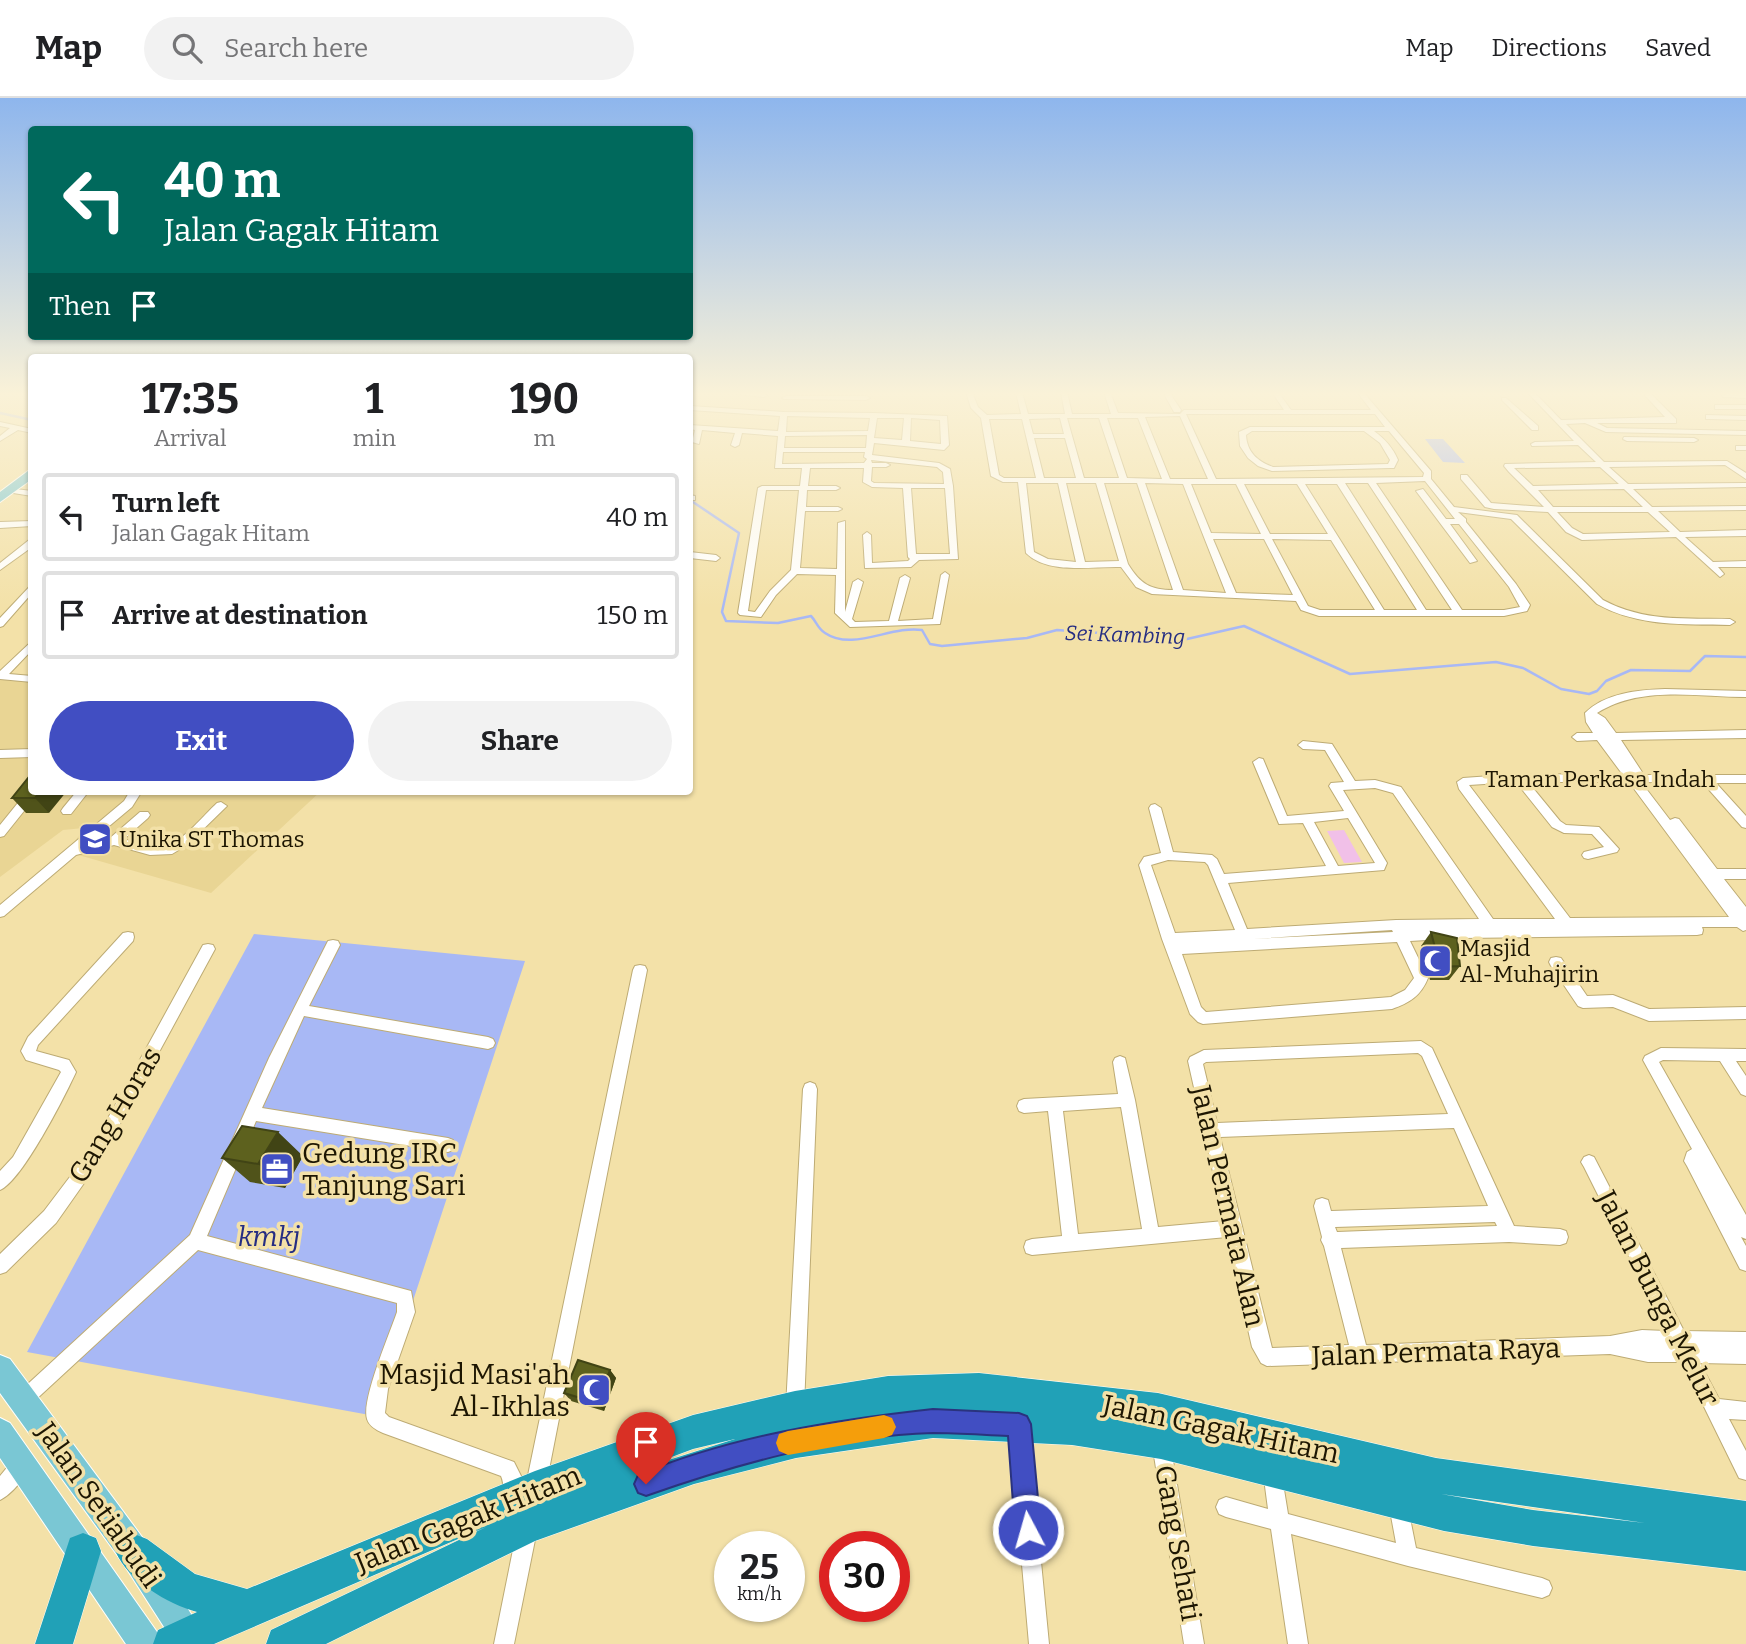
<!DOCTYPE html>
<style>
body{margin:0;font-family:Bitter,serif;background:#f2f2f2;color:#202124;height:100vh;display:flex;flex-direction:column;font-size:26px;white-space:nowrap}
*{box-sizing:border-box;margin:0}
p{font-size:23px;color:#757577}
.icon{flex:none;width:38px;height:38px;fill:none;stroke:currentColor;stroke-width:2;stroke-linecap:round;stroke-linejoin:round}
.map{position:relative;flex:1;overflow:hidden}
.sheet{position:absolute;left:28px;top:256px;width:665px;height:441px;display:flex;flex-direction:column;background:#fff;border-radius:7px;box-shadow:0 2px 5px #0004}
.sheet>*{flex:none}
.banner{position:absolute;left:28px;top:28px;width:665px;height:214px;border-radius:7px;box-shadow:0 2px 5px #0004;background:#00695c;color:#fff;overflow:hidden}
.speed{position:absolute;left:714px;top:1433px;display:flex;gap:14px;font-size:35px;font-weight:700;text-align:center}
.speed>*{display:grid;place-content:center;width:91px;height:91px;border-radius:50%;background:#fff;box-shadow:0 2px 5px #0004;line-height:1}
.speed small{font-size:18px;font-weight:400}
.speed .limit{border:10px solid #d22;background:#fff;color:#111}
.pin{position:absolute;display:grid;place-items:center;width:60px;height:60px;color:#fff;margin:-72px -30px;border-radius:50% 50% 50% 0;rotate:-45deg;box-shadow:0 0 7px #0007}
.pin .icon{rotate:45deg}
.me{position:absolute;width:77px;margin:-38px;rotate:354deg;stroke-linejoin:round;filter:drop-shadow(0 0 5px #0008)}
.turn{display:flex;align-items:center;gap:24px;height:147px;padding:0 21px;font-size:32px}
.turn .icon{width:91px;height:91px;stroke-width:2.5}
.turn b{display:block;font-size:49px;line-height:60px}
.then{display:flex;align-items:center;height:66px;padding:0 21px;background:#0003;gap:14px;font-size:26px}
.eta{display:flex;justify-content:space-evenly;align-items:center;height:119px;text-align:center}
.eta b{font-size:42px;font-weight:700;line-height:49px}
.cta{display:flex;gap:14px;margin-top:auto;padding:14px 21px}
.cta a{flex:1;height:80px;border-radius:42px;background:#414ec2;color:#fff;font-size:28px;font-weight:700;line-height:80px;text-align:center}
.cta a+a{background:#f2f2f2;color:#202124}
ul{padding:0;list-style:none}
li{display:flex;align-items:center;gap:21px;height:88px;margin:0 14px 10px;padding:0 7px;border:4px solid #e0e0e0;border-radius:7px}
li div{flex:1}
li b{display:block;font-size:26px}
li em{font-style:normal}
header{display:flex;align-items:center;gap:42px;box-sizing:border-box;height:98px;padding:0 35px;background:#fff;border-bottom:2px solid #e0e0e0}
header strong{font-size:33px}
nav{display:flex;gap:38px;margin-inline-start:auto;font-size:24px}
.search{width:490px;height:63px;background:#f2f2f2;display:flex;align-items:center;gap:18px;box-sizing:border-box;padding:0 24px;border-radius:38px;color:#757577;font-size:26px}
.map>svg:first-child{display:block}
.built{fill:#e9d594}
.green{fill:#f1c0e8}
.water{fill:#a8b8f5}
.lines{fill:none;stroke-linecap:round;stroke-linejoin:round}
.stream{stroke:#a8b8f5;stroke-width:2.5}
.street-casing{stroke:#bdab74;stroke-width:2}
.primary-casing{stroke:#fff;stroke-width:2}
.highway-casing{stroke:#fff;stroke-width:1}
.street{fill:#fff;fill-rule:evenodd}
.primary{fill:#7ac7d4;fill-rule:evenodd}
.highway{fill:#21a1b7;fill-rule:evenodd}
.wall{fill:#50531a}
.shaded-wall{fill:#414415}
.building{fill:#5d611e;stroke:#414415;stroke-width:2}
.route{fill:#414ec2;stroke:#2a337e;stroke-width:2}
.slow{fill:#f59e0b}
.labels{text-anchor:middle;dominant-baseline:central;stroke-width:7;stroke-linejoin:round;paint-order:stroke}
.far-water-label{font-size:21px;font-style:italic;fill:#252d82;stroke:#f3e1a8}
.street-label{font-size:23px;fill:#1d1602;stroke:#f3e1a8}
.poi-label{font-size:23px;fill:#1d1602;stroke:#f3e1a8;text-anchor:start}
.near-street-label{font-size:28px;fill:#1d1602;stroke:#f3e1a8}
.near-poi-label{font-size:28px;fill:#1d1602;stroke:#f3e1a8;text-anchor:start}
.near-water-label{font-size:28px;font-style:italic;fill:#252d82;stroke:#f3e1a8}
</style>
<header>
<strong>Map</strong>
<div class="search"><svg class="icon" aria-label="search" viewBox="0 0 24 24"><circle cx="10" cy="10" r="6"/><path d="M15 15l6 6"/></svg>Search here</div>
<nav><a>Map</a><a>Directions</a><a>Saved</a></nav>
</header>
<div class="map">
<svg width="1746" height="1546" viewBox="0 0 1746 1546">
<rect width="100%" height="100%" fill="#f3e1a8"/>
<path class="built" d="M0,579L31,580L32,693H321L211,795L68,754L84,730L63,732L0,779Z"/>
<path class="green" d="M1344,732L1362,764L1344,765L1327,733Z"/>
<path class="water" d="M1425,341H1443L1465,365L1443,364Z
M254,836L525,863L375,1318L27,1254Z"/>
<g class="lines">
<path class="stream" d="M0,315L32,322
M690,402L739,435L722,514L726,523L778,525L811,518C816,523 818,531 825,535C853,554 891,527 922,532L930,546L942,548L1027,540L1057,532L1187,541L1244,528L1350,576L1496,564L1523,570L1561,591L1589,596L1597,593L1606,583L1631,572L1690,573L1705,558L1746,559"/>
<g class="street-casing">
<path id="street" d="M734,294H753L767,297L764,299L737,296Z
M966,294H972L978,309L987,317L1021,316L1016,294H1022L1028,316H1065L1061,294H1067L1072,316H1111L1104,294H1110L1118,315L1180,316L1184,312H1284L1272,294H1278L1291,312H1371L1357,294H1363L1431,373V381L1454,409L1517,417L1603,502C1643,524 1686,520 1730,521L1735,524L1730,527C1684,526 1638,529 1597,506L1511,421L1458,414L1466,421V424L1516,486L1530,507L1527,513L1504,518H1319L1301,512L1296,503L1152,496L1136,489L1121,469C1092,468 1048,477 1026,455L1018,384H1003L991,378L981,320L971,310ZM1186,316H1375L1385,329H1250L1239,334L1240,348L1248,360L1258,368L1272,373L1391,370H1394L1398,362C1393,350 1385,341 1374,333H1389L1424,375L1423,379L1216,381ZM1180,318L1208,381H1170L1145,319ZM1060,320L1064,336H1033L1029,321ZM1067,320H1099L1119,380H1084ZM1107,320H1138L1162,381L1127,380ZM989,321H1022L1036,380H1004L999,377ZM1252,333H1364L1380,345L1390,362L1388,366L1273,369C1257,363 1247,354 1246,337ZM1034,340H1065L1076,380H1044ZM1425,383L1455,421H1446L1423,391L1416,393L1470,465L1477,463L1450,426H1459L1509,489L1520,509L1504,512H1462L1376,385ZM1026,385H1058L1076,464L1048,461L1034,454ZM1066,385H1096L1119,463L1085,464ZM1104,385H1137L1173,492C1151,492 1140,486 1128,466ZM1145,385L1183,386L1226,495L1183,492ZM1345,385H1368L1452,512H1426ZM1191,386H1236L1261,436L1211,435ZM1244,386H1297L1328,436H1270ZM1305,386H1337L1417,512H1384ZM1213,441H1264L1293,497L1236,495ZM1272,441L1331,442L1375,512H1320L1308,508Z
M1163,294H1169L1181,312L1180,314H1174Z
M1527,294H1534L1561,322L1665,319L1642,294H1649L1676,321V325H1597L1607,330L1746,333V337L1606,334L1585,325L1566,326L1604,364L1727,363L1746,375V381L1725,367L1609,369L1628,386L1746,385V389L1633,391L1652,409L1746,408V412L1658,413L1680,434L1746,432V438L1685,439L1713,464L1746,463V469H1718L1724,476L1720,479L1676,439L1582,442L1566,434L1548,414L1494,411L1485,409L1461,381V377H1467L1491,405L1544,409L1509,374L1504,368L1505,366L1596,364L1578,347L1532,348L1531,346L1535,344L1574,343ZM1600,369L1619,386L1533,388L1514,370ZM1624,391L1643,409H1553L1538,392ZM1557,414H1648L1670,434L1583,436L1572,430Z
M1725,296H1746V300L1723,299L1722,298Z
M786,298H866L870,300L866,302L784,301L782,300Z
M1502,300H1506L1538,328V332H1532L1502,302Z
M1715,307H1746V311H1715Z
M690,308L784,314L874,315L947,318L949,347L944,352L874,345L872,357L939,365L950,371L953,388L958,461L919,462L911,469L865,470L863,437L867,434L871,437L872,465L908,463L910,461L908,459L903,390L872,389L863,384L864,370H810L808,388H836L840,390L836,392H807L806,409H838L842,411L838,413H805L800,470L837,471L838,425L845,423V514L853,484L858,481L863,484L852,521L855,524L889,523L900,480L905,477L910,480L898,523L933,521L941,477L945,474L949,477L940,526L850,529L835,515L836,477L797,476L776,497L761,519L740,517L738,515L758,390L762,388H800L802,370H775L778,338L742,335L739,347L735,349L731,347L735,335L702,332L699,346L692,344L695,332L690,331V327L778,333L780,318L690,312ZM787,318L870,320L868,333L786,334ZM877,320H904L902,342L874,340ZM911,320L940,322L941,346L910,343ZM867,337L866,350H784L785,338ZM783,354H865L864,359L867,361L864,365L782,366ZM871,362L937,369L943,374L944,386L874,385L871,383L872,369H886L890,367L886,365H872ZM911,390H945L950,456H916ZM766,392H799L791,472L770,493L755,514L748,513Z
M1706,317L1746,318V322L1709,321H1706Z
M0,324L32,331V335L18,332L0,343V338L10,330L0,328Z
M1624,339L1694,340L1698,342L1694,344L1627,343L1623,341Z
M1736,348H1746V352H1736Z
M7,390L32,393V398L7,394Z
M690,397L695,398V402H690Z
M32,423V428L0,430V424Z
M29,442H32V449L0,472V465Z
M690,454L716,457L720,460L716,463L690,460Z
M32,486V495L3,528L0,529V520Z
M32,543V552L9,576L32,578V584L0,581V573Z
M1665,591L1746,593V599C1697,599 1641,587 1597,615L1605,620L1616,635L1746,632V640L1621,642L1644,677H1746V685H1716L1746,718V730L1742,729L1703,685L1641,684L1670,722L1675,720L1679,721L1717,771H1746V781H1724L1746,809V832L1743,833L1737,829H1702L1703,832L1702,836L1697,837L1461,840L1410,843L1428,880C1421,898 1409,905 1392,911L1203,926L1198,924L1190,916L1162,841L1139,767L1144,759L1161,755L1149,710L1151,707L1155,706L1161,710L1173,754L1212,757L1217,761L1224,776L1326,768L1303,725L1279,726L1253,664L1259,660L1263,661L1287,718L1344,713L1329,688L1331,685L1344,684L1325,652L1303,651L1298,647L1303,643L1332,646L1355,683L1375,682L1401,689L1493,821H1555L1459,691L1457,684L1463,680L1519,676L1623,677L1597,642L1577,643L1572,639L1577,635H1593L1586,624L1585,615C1605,595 1637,592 1665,591ZM1516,684L1552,729L1564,735L1592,736L1604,749L1584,754L1582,757L1584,760L1588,761L1617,754L1619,751L1599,729L1566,727L1560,723L1528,684H1629L1729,819L1570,820L1469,687ZM1375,690L1393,695L1479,821L1396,822L1247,831L1228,785L1384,772L1387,765L1343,692ZM1348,720L1375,765L1338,768L1314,724ZM1168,762L1205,764L1208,767L1235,832L1175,835L1151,767ZM1392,832L1393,834L1252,841ZM1397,844L1414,880L1405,892L1391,899L1206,914L1201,909L1182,856Z
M32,651V659L0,660V652Z
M30,690H32V693H40L4,738L0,739V727Z
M77,693H89L71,716H63L61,713L63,710Z
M130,693H142L132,709L89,745L110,740L140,714H148L150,717L148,720L124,741C136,745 154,752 167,748C183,743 204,717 217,705L221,704L227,708L187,747L172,756L150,757L114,747L76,757L4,818L0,819V807L124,703Z
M128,834L133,835L134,839L133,843L38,947L36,953L69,962L76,974C65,998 22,1083 0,1092V1073L13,1059L61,974L59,972L26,962L21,953L28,939L123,835Z
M333,842L338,843L340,847L309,908L488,939L493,941L495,945L493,949L488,951L304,918L262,1010L448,1040L453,1042L456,1047L453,1052L448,1054L256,1023L207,1138L411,1193L415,1214L388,1291L385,1315L389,1319L514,1364L524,1384L520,1404L513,1407L506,1404C502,1395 505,1387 501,1378L383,1335C376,1332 369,1328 367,1321C361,1302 390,1235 397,1214V1205L198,1152L30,1307L24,1310L18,1307L15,1301L18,1295L190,1137L269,960L328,843Z
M208,846L213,847L215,851L101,1061L56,1125L6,1174L0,1176V1156L44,1113L91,1051L203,847Z
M1556,859L1561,860L1587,898L1613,897L1649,911L1746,909V921L1649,923L1613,909L1583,910L1578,908L1551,868L1549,864L1551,860Z
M640,867L645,868L647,872L546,1387L543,1394L536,1397L529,1394L526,1387L633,872L635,868Z
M1421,943L1432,950L1514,1128L1560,1131L1566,1133L1568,1139L1566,1145L1560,1147L1509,1144L1341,1150L1366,1247L1610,1238L1642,1232L1666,1233L1584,1069L1581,1064L1584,1059L1589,1057L1594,1059L1684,1233L1746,1234V1266L1700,1265L1719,1301L1746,1304V1322L1729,1321L1746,1353V1382L1739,1380L1682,1264H1648L1610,1256L1267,1268L1261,1265L1252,1249L1227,1139L1032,1157L1026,1155L1024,1149L1026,1143L1032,1141L1062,1138L1048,1013L1024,1015L1019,1013L1017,1008L1019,1003L1024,1001L1118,996L1113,964L1115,960L1120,958L1125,960L1135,1002L1158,1129L1224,1123L1188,963L1190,959L1204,952ZM1418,955L1422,958L1448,1016L1217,1025L1203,966L1206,964ZM1121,1009L1142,1131L1078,1136L1063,1013ZM1454,1030L1488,1108L1331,1113L1328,1102L1322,1100L1316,1102L1314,1108L1322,1139L1321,1142L1324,1148L1349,1247L1272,1250L1220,1039ZM1495,1124L1497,1128L1337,1134L1335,1129Z
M1661,950L1746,951V963H1736L1746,978V998L1741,996L1720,963L1663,962L1659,964L1746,1117V1141L1741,1139L1746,1148V1173L1740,1171L1687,1068L1684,1063L1687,1054L1692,1051L1643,962L1645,958Z
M810,984L815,986L817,991L804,1309L801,1315L795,1318L789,1315L786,1309L803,991L805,986Z
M1019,1321L1026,1323L1028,1330L1049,1546H1029L1010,1330L1012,1323Z
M1161,1336L1168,1338L1170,1345L1204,1546H1184L1152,1345L1154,1338Z
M21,1359L28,1361L30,1368C25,1380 12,1396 0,1402V1378L14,1361Z
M1272,1364L1279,1366L1281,1373L1288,1416L1396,1445L1389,1407L1392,1400L1399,1397L1406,1400L1416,1450L1542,1480L1549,1483L1552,1490L1549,1497L1542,1500L1408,1468L1291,1436L1308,1546H1288L1271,1431L1226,1419L1219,1416L1216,1409L1219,1402L1226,1399L1268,1411L1263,1373L1265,1366Z
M527,1422L534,1425L537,1432L514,1546H494L517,1432L520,1425Z"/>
</g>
<g class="primary-casing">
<path id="primary" d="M32,370V381L0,404V394Z
M0,1257L10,1261L145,1443L210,1546H175L123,1465L0,1295Z
M0,1320L10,1325L157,1534L161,1546H126L0,1360Z"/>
</g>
<g class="highway-casing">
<path id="highway" d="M979,1275L1158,1295L1436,1360L1746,1403V1473L1533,1448L1444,1433L1161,1361L1072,1347L933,1340L796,1360L694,1386L535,1443L326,1546H266L271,1532L486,1429L214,1546H153L158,1532L197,1514C168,1506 127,1482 116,1454L121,1441L134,1436L147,1441L195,1476L247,1491L535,1373L693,1317L795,1293L888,1278ZM735,1341L637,1372L693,1351ZM1441,1396L1645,1425L1533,1412Z
M83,1435L96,1440L101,1453L73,1546H35L70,1440Z"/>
</g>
<use href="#street" class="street"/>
<use href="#primary" class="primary"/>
<use href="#highway" class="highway"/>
</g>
<path class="wall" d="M32,675L49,715H26L12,700Z
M1431,834L1460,868L1449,882H1430L1421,848Z
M303,1058L285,1090L250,1084L222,1060Z
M610,1272L616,1280L604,1313L571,1303L564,1295Z"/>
<path class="shaded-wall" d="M41,693H67L49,715L35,700Z
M278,1034L303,1058L285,1090L258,1066Z
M610,1272L616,1280L604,1313L597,1305Z"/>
<path class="building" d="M32,675V693H41L35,700H12Z
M1431,834L1457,840L1460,868L1440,869Z
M242,1028L278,1034L258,1066L222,1060Z
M578,1262L610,1272L597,1305L564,1295Z"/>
<linearGradient id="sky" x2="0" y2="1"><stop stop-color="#8eb6ed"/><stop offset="0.58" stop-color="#faf2d8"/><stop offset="1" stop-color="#faf2d8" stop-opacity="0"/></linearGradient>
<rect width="1746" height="510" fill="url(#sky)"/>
<path class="route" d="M933,1311L1019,1315L1027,1318L1031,1326L1041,1432L1037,1441L1028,1445L1019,1441L1015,1432L1008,1338C983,1337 958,1335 933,1335C836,1338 737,1366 646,1398L638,1395L634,1386L638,1377C731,1338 833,1322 933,1311Z"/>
<path class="slow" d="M884,1317L892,1320L896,1329L892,1337L884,1340L788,1357L779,1353L776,1345L779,1336L788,1333Z"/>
<defs>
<g id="university-square" transform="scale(1.75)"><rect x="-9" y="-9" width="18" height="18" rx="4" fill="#414ec2" stroke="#f3e1a8"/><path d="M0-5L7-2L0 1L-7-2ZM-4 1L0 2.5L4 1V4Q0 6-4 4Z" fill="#fff"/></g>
<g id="mosque-square" transform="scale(1.75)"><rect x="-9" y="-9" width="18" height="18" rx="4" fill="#414ec2" stroke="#f3e1a8"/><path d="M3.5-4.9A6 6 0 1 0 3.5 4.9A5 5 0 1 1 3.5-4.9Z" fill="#fff"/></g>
<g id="office-square" transform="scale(1.75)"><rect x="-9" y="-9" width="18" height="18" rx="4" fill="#414ec2" stroke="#f3e1a8"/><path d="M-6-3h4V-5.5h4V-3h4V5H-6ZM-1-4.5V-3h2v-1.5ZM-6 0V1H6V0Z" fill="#fff"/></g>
</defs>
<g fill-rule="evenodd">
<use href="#university-square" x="95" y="741"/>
<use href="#mosque-square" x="1435" y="863"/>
<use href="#office-square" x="277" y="1071"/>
<use href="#mosque-square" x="594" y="1292"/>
</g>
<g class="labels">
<g class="far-water-label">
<text transform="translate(1125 537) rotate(2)">Sei Kambing</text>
</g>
<g class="street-label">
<text x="1600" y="681">Taman Perkasa Indah</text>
</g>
<g class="poi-label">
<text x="119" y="741">Unika ST Thomas</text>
<text x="1460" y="850">Masjid<tspan x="1460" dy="26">Al-Muhajirin</tspan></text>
</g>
<g class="near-street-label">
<text transform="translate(115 1017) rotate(-59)">Gang Horas</text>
<text transform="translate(1228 1108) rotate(77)">Jalan Permata Alan</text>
<text transform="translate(1658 1200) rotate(63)">Jalan Bunga Melur</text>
<text transform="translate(1436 1254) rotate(-2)">Jalan Permata Raya</text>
<text transform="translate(1221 1331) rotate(12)">Jalan Gagak Hitam</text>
<text transform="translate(99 1407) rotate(55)">Jalan Setiabudi</text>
<text transform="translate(468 1421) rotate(-22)">Jalan Gagak Hitam</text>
<text transform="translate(1178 1445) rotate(80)">Gang Sehati</text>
</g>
<g class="near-poi-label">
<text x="302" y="1055">Gedung IRC<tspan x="302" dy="32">Tanjung Sari</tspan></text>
<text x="570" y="1276" text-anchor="end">Masjid Masi'ah<tspan x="570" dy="32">Al-Ikhlas</tspan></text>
</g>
<g class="near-water-label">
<text x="269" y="1138">kmkj</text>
</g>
</g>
</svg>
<div class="speed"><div>25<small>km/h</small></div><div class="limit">30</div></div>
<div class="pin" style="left:646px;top:1386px;background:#d93025"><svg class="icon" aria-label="arrive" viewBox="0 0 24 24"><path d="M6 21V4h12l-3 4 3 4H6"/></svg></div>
<svg class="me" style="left:1028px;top:1432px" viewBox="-20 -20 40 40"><circle r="17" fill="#414ec2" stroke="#fff" stroke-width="3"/><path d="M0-11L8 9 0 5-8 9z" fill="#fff"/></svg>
<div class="banner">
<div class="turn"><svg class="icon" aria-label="left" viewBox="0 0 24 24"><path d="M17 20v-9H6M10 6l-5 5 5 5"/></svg><div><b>40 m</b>Jalan Gagak Hitam</div></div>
<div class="then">Then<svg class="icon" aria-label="arrive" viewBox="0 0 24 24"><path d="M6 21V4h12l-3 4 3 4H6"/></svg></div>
</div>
<section class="sheet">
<div class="eta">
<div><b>17:35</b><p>Arrival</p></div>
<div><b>1</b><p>min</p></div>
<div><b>190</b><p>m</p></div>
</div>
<ul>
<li><svg class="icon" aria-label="left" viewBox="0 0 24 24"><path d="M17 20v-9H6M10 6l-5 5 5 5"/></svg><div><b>Turn left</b><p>Jalan Gagak Hitam</p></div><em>40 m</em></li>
<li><svg class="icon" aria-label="arrive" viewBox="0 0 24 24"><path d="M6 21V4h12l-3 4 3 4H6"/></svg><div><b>Arrive at destination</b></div><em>150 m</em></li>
</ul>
<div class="cta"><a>Exit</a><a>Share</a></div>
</section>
</div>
